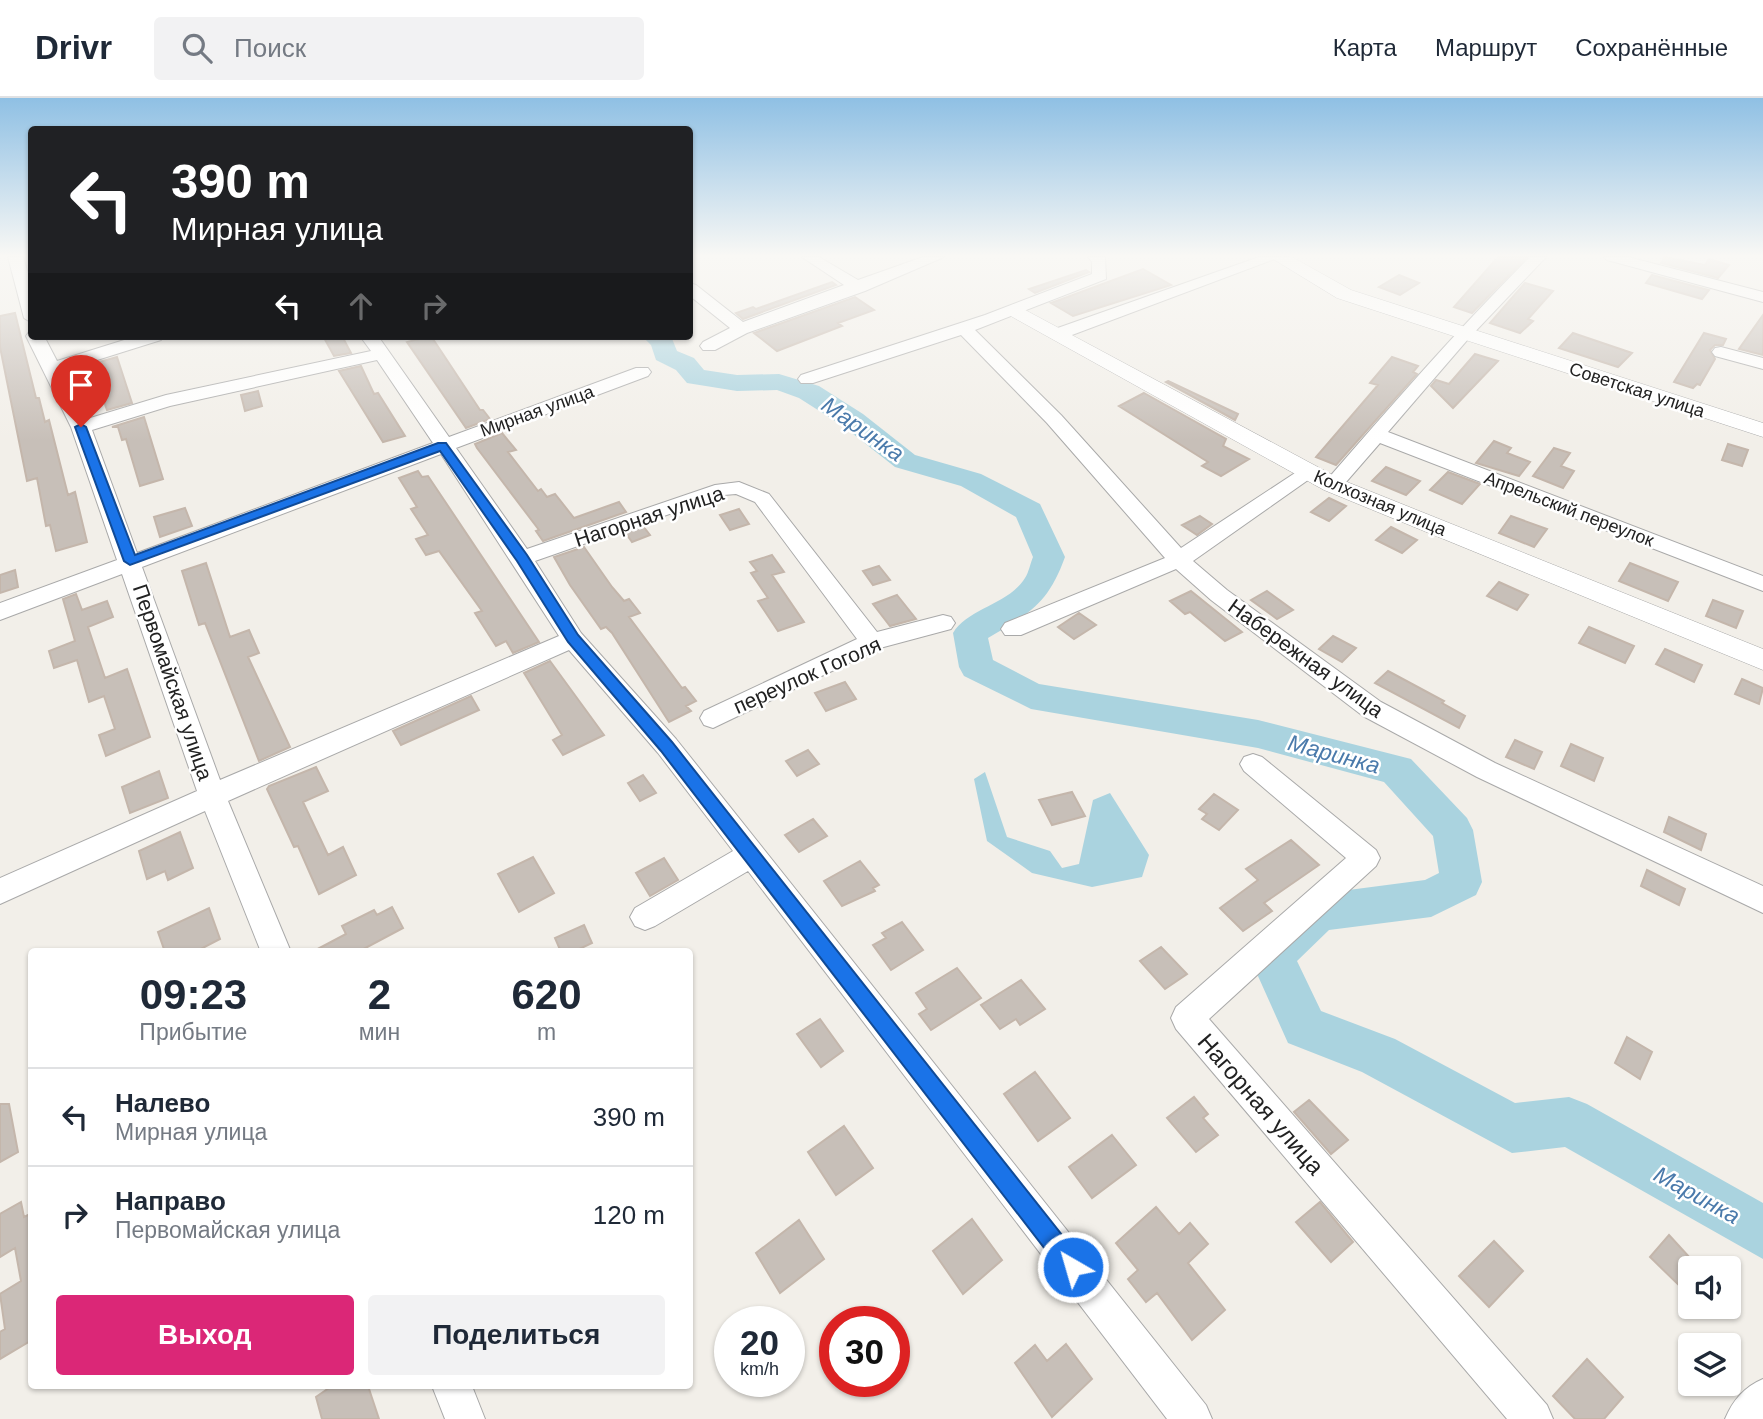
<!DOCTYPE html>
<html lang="ru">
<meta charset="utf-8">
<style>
body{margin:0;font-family:Arial,sans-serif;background:#f2f2f3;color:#1f2937;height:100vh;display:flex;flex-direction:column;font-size:26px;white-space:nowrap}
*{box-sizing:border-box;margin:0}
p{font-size:23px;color:#747a83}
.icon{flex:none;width:38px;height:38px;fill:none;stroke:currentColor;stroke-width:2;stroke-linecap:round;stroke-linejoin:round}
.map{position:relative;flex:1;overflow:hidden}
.sheet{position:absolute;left:28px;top:850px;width:665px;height:441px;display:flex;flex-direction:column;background:#fff;border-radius:7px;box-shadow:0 2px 5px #0004}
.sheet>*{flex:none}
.hud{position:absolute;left:28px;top:28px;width:665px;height:214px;border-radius:7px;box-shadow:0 2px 5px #0004;background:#202124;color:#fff;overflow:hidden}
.buttons{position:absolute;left:1678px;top:1158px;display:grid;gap:14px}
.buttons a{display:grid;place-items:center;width:63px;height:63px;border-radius:7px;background:#fff;box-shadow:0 2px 5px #0004;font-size:35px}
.speed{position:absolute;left:714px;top:1208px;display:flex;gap:14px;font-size:35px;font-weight:700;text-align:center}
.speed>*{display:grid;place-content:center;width:91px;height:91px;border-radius:50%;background:#fff;box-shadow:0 2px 5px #0004;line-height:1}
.speed small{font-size:18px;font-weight:400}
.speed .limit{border:10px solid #d22;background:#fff;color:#111}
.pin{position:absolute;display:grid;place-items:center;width:60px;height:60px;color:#fff;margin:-72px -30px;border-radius:50% 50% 50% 0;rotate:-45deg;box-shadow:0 0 7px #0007}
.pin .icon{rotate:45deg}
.me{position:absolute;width:77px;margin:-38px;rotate:322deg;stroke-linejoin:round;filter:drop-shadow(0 0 5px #0008)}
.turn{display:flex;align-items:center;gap:24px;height:147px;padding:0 28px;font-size:32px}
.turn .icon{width:91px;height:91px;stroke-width:2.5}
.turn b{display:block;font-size:49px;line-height:60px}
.lanes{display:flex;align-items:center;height:66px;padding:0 28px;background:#0003;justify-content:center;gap:35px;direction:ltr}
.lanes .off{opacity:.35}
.eta{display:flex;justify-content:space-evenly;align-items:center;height:119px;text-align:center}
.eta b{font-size:42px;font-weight:700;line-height:49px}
.primary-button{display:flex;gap:14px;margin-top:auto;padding:14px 28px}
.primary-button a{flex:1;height:80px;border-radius:7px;background:#db2777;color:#fff;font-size:28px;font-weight:700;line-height:80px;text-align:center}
.primary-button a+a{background:#f2f2f3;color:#1f2937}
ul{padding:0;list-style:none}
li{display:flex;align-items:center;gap:21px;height:98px;padding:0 28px;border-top:2px solid #e0e1e3}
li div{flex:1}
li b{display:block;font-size:26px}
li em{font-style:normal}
header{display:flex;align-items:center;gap:42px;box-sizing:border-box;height:98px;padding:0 35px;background:#fff;border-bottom:2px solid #e0e1e3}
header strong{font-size:33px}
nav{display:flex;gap:38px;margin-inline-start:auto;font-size:24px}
.search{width:490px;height:63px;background:#f2f2f3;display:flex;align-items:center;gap:18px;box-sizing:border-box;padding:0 24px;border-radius:7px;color:#747a83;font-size:26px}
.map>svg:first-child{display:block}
.water{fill:#aad3df}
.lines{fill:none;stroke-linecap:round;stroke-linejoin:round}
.river{fill:#aad3df;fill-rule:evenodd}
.building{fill:#c7bfb8;stroke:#c4b6ab;stroke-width:2}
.minor-casing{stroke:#a9a9a9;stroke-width:2}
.tertiary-casing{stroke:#a9a9a9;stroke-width:1}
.minor{fill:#fff;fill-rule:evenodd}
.tertiary{fill:#fff;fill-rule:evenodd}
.route{fill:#1a73e8;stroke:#114b97;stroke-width:2}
.labels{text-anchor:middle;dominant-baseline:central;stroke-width:5;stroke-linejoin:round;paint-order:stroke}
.far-street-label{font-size:18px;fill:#222;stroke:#fff}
.street-label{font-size:21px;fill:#222;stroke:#fff}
.water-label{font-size:23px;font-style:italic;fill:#4a7aab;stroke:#fff}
.near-street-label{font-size:24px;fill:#222;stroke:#fff}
</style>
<header>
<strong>Drivr</strong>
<div class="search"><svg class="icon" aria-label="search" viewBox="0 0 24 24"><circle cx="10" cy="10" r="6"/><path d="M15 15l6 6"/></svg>Поиск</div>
<nav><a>Карта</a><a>Маршрут</a><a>Сохранённые</a></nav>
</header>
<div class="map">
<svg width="1763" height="1321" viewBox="0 0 1763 1321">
<rect width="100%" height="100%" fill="#f2efe9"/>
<path class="water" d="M985,674L1007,739L1050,753L1062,770L1079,766L1093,702L1110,695L1149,757L1142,779L1092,789L1032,775L987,743L974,681Z"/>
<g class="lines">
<path class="river" d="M642,238H671L677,253L694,260L704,272L737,277L779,276L819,288L863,316L915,357L981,376L1040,406L1065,459C1048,506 1030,515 988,540L993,562L1039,586L1258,622L1411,661L1467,720L1473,732L1482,784L1476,797L1431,819L1329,832L1297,863L1321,913L1395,941L1515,1005L1569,999L1587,1006L1763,1105V1161L1565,1049L1512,1055L1362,974L1288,945L1249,858C1260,833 1292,806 1318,796L1425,782L1439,775L1433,738L1384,684L1258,650L1031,611L964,578L959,569L953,535C968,510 1008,507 1025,480C1029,474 1030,466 1033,459L1016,419L961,388L895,369L843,328L799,300L777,292L737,293L687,285L676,272L656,262L651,247Z"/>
</g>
<path class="building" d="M1498,159H1527L1472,215L1454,209Z
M1665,159L1705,167L1709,161L1729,167L1718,180L1661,165Z
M1143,171L1171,187L1073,218L1051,205Z
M1086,172L1089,174L1035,195L1029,191Z
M1399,177L1419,185L1400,197L1379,189Z
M1652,177L1709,192L1702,201L1646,185Z
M832,184L836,187L743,221L736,215L753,209L756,211Z
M1525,185L1553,193L1528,221L1533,223L1520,235L1490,225Z
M855,199L874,212L838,225L842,228L777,253L754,235Z
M15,215L36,300H39L45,324L49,322L68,397L75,394L87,444L56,453L50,427L46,428L37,380L27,383L0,249V218Z
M1763,217V257L1739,251Z
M1573,235L1632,255L1618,269L1559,250Z
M1704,235L1726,241L1723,247H1715L1710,252L1715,261L1700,287L1697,286L1693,290L1674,284Z
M323,238H342L351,255L334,258Z
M431,238L480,312H483L490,321L466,330L407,244Z
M1475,256L1498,263L1453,310L1431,288L1436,282L1449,286Z
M117,259L132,305L107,312L96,280L102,278L96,265Z
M1392,259L1418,268L1413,274L1417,276L1336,367L1316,359L1378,287L1370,285Z
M361,268L374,296L378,295L405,338L383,344L339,273Z
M1168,283L1238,316L1235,322L1166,284Z
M258,293L262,308L245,313L241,297Z
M1144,295L1226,341L1223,348L1249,361L1221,378L1202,368L1208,364L1119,308Z
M144,319L163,381L140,388L126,341L122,342L118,329H112Z
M502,335L516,352L508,354L538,393L541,391L547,399L555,396L574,420L619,404L626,414L543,443L536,433L539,432L477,350L475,346Z
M1494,343L1511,350L1507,355L1530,364L1519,378L1476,365Z
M1728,346L1748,352L1742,368L1722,362Z
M1554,350L1570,355L1561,368L1574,373L1563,390L1533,378Z
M1386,369L1420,383L1406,397L1372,383Z
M418,373L422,379L428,378L539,544L513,555L506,543L496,548L475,515L482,513L439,453L426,457L416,441L428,437L411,411L417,409L399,380Z
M1448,374L1480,386L1462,406L1430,392Z
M1329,400L1346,408L1329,423L1311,414Z
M185,410L192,428L160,439L154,419Z
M739,411L749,426L730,432L720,417Z
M1200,418L1212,426L1197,437L1182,427Z
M1511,418L1547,431L1534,449L1499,435Z
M643,428L650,437L632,444L625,434Z
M1391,429L1417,442L1402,455L1376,442Z
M584,449L612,489L624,503L629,501L640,515L629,519L682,590L685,589L696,603L686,608L691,613L669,624L612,535L606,529L601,531L570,487L554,459Z
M772,457L784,474L772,477L804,524L778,533L758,503L768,500L751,475L757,473L750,464Z
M206,465L230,539L249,532L259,555L248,559L290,649L259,663L205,525L199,527L182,473Z
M1630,465L1678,484L1668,503L1619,483Z
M879,468L890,482L873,487L863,473Z
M15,472L18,489L0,495V477Z
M1499,484L1528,497L1517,512L1487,498Z
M1191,493L1242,534L1225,543L1190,514L1185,516L1170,503Z
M1267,493L1293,512L1277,521L1251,502Z
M76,496L82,512L107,503L113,519L88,529L105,580L127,571L150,639L106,658L99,637L115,631L104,598L89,604L77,562L54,570L49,553L75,543L63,501Z
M897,497L916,521L890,528L873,506Z
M1713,502L1743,513L1736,530L1706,518Z
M1079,515L1096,527L1074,541L1058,529Z
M1589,529L1634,548L1625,565L1579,545Z
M1333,538L1356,550L1342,564L1319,551Z
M1665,551L1702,567L1694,584L1656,566Z
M550,563L604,637L563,657L553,642L562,637L524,575Z
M1388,573L1444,603L1442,605L1465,618L1459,630L1375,585Z
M1742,581L1763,590L1759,606L1735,596Z
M845,584L856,601L826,613L815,595Z
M471,598L479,612L401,647L393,633Z
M1515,642L1542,654L1534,671L1506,659Z
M1571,646L1603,660L1594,683L1561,668Z
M808,652L819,666L797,678L786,663Z
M316,669L328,693L303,704L328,757L343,749L356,777L319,796L298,748L294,749L267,691L269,688Z
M159,673L168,700L130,715L122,689Z
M643,677L656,695L640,703L628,685Z
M1072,694L1085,718L1052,727L1039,702Z
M1214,696L1238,712L1219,732L1202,721L1207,716L1199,711Z
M1669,719L1706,736L1701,752L1664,734Z
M813,721L827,738L799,754L785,737Z
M180,734L193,770L168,782L165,773L147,781L139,753Z
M1291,742L1319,767L1264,805L1272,813L1243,833L1220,810L1258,782L1246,771Z
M533,759L554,795L519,814L498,776Z
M664,760L678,782L650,798L636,775Z
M860,763L879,787L873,790L875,793L842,808L824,783Z
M1647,772L1685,791L1679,807L1641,788Z
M392,809L403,830L358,854H312L346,836L342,828L374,812L377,817Z
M209,810L220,841L195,854H165L158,834Z
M902,824L923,852L891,872L873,847L886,840L882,835Z
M584,827L592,845L573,854H561L555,840Z
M1161,849L1187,876L1165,891L1140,863Z
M957,870L981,900L931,932L919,916L927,911L916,895Z
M1021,882L1045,911L1020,927L1016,921L1000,931L981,907Z
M820,921L843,953L821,969L797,936Z
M1627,939L1652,954L1640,981L1615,965Z
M1035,974L1070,1020L1038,1043L1004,996Z
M1194,999L1208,1016L1203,1020L1218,1037L1196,1054L1167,1020Z
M1309,1002L1348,1042L1331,1056L1294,1014Z
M0,1006H9L18,1054L0,1064Z
M844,1028L873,1070L836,1097L808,1054Z
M1112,1037L1136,1067L1092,1100L1069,1069Z
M21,1104L24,1119L32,1115V1242L0,1261V1234L5,1231L0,1196L21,1183L15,1150L0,1159V1116Z
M1320,1104L1353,1144L1331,1164L1296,1124Z
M1156,1109L1179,1136L1190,1125L1208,1146L1188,1165L1225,1212L1192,1242L1157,1195L1146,1204L1128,1181L1138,1172L1116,1145Z
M972,1121L1002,1162L963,1196L933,1153Z
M799,1122L824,1161L780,1195L756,1155Z
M1669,1137L1690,1160V1198L1650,1159Z
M1494,1143L1523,1173L1489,1209L1459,1178Z
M1066,1246L1092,1281L1052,1319L1015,1265L1035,1247L1047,1263Z
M1587,1261L1623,1299L1604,1321H1575L1553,1298Z
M332,1288H368L379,1321H322L316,1299Z"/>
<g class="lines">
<g class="minor-casing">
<path id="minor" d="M8,159H23L32,189V225L24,220Z
M802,159H819L858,182L923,159H944L865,193L747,235L715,252H703L700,248L703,244L730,230L690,198V185L696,187L743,224L844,187Z
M1088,159H1105L1106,181L975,232L1061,317L1181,450L1301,371H1315L1318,375L1193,463L1227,492L1381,604L1495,665L1763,788V815L1477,679L1363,618L1211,502L1176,471L1021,537H1005L1001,531L1005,525L1165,460L1047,325L961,237L813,285H801L798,281L801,277L985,217L1092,176V164Z
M1259,159H1280L1064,240H1052L1049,236L1052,232Z
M1530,159H1546L1469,240L1388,334L1763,478V493L1380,345L1340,391H1326L1323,387L1326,383C1392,307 1458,231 1530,159Z
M1604,159H1628L1763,194V204L1607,162Z
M29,234H32V238H44L57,263L137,238H164L161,242L62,273L87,321L166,297L371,253L360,238H378L449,339L636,270H648L651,274L648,278L456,350L527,451L715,387L739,384L769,396L877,534L943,517L951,519L955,525L951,531L880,550L713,630L704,627L700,620L704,613L857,541L755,404L736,396L724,397L535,463L581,535L676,641L1206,1307L1212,1321H1167L748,773L655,828L645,832L635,828L630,819L635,810L733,753L658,655L569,552L228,703L291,854H261L205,713L0,806V780L197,693L122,476L0,522V505L117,462L71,329L26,238ZM377,262L433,345L137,455L92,332L170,308ZM441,356L559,538L220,682L142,469Z
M1721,249L1763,260V271L1715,258L1712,254L1715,250Z
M1253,656L1262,659L1376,752L1380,760L1376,768L1209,921L1547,1307L1553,1321H1507L1176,931L1171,920L1176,909L1346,760L1244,673L1240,666L1244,659Z
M1763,1281V1321H1725C1733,1302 1744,1289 1763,1281Z
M432,1288H472L485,1321H445Z"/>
</g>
<g class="tertiary-casing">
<path id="tertiary" d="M1270,159H1292L1351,192L1763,325V339L1337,200Z
M1014,206L1342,382L1763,551V572L1324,392L1007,216L1004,212Z"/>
</g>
<use href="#minor" class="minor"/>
<use href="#tertiary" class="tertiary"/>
</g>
<linearGradient id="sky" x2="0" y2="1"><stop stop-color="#8fc0e4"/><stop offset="0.46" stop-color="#f9f8f5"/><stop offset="1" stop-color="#f9f8f5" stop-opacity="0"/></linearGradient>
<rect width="1763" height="343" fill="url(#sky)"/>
<path class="route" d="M81,326L86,329L135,457L438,345H446L527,457L578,537L672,644L1081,1161L1084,1169L1081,1177L1073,1180L1065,1177L661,653L568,544L517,463L440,353L130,467L124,463L75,329Z"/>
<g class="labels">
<g class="far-street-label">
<text transform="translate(1637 292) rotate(18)">Советская улица</text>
<text transform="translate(537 313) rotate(-20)">Мирная улица</text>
<text transform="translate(1380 405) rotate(23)">Колхозная улица</text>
<text transform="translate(1569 411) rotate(21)">Апрельский переулок</text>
</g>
<g class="street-label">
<text transform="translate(649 418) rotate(-18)">Нагорная улица</text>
<text transform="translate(1306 560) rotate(36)">Набережная улица</text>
<text transform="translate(807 577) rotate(-24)">переулок Гоголя</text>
<text transform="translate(173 584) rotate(71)">Первомайская улица</text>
</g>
<g class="water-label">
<text transform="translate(863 331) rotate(35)">Маринка</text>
<text transform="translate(1334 656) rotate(15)">Маринка</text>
<text transform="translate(1697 1097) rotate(29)">Маринка</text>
</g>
<g class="near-street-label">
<text transform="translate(1261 1006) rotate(49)">Нагорная улица</text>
</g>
</g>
</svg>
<div class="buttons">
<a><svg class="icon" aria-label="sound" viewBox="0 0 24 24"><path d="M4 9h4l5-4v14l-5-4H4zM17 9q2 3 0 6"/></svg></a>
<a><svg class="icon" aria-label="layers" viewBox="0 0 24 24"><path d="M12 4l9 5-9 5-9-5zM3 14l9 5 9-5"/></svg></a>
</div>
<div class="speed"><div>20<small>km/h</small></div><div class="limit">30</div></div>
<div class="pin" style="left:81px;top:329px;background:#d93025"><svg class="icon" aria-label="arrive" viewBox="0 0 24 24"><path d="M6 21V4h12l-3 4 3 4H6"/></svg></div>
<svg class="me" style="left:1073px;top:1169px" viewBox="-20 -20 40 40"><circle r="17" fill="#1a73e8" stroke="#fff" stroke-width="3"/><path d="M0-11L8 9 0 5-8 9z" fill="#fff"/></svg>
<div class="hud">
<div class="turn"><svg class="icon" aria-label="left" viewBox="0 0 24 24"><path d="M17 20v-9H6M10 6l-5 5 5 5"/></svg><div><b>390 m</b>Мирная улица</div></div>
<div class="lanes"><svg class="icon" aria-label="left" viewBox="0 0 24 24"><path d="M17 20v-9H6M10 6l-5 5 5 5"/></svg><svg class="icon off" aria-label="ahead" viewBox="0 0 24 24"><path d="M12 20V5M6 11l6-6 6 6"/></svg><svg class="icon off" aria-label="right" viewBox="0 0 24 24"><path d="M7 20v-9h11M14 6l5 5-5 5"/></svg></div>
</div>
<section class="sheet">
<div class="eta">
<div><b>09:23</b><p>Прибытие</p></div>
<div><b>2</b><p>мин</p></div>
<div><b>620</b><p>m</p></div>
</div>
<ul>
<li><svg class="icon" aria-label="left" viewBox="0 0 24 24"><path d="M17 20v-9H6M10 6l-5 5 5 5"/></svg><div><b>Налево</b><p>Мирная улица</p></div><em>390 m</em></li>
<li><svg class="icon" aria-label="right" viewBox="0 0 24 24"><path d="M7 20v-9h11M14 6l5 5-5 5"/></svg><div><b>Направо</b><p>Первомайская улица</p></div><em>120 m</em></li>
</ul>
<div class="primary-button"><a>Выход</a><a>Поделиться</a></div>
</section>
</div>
